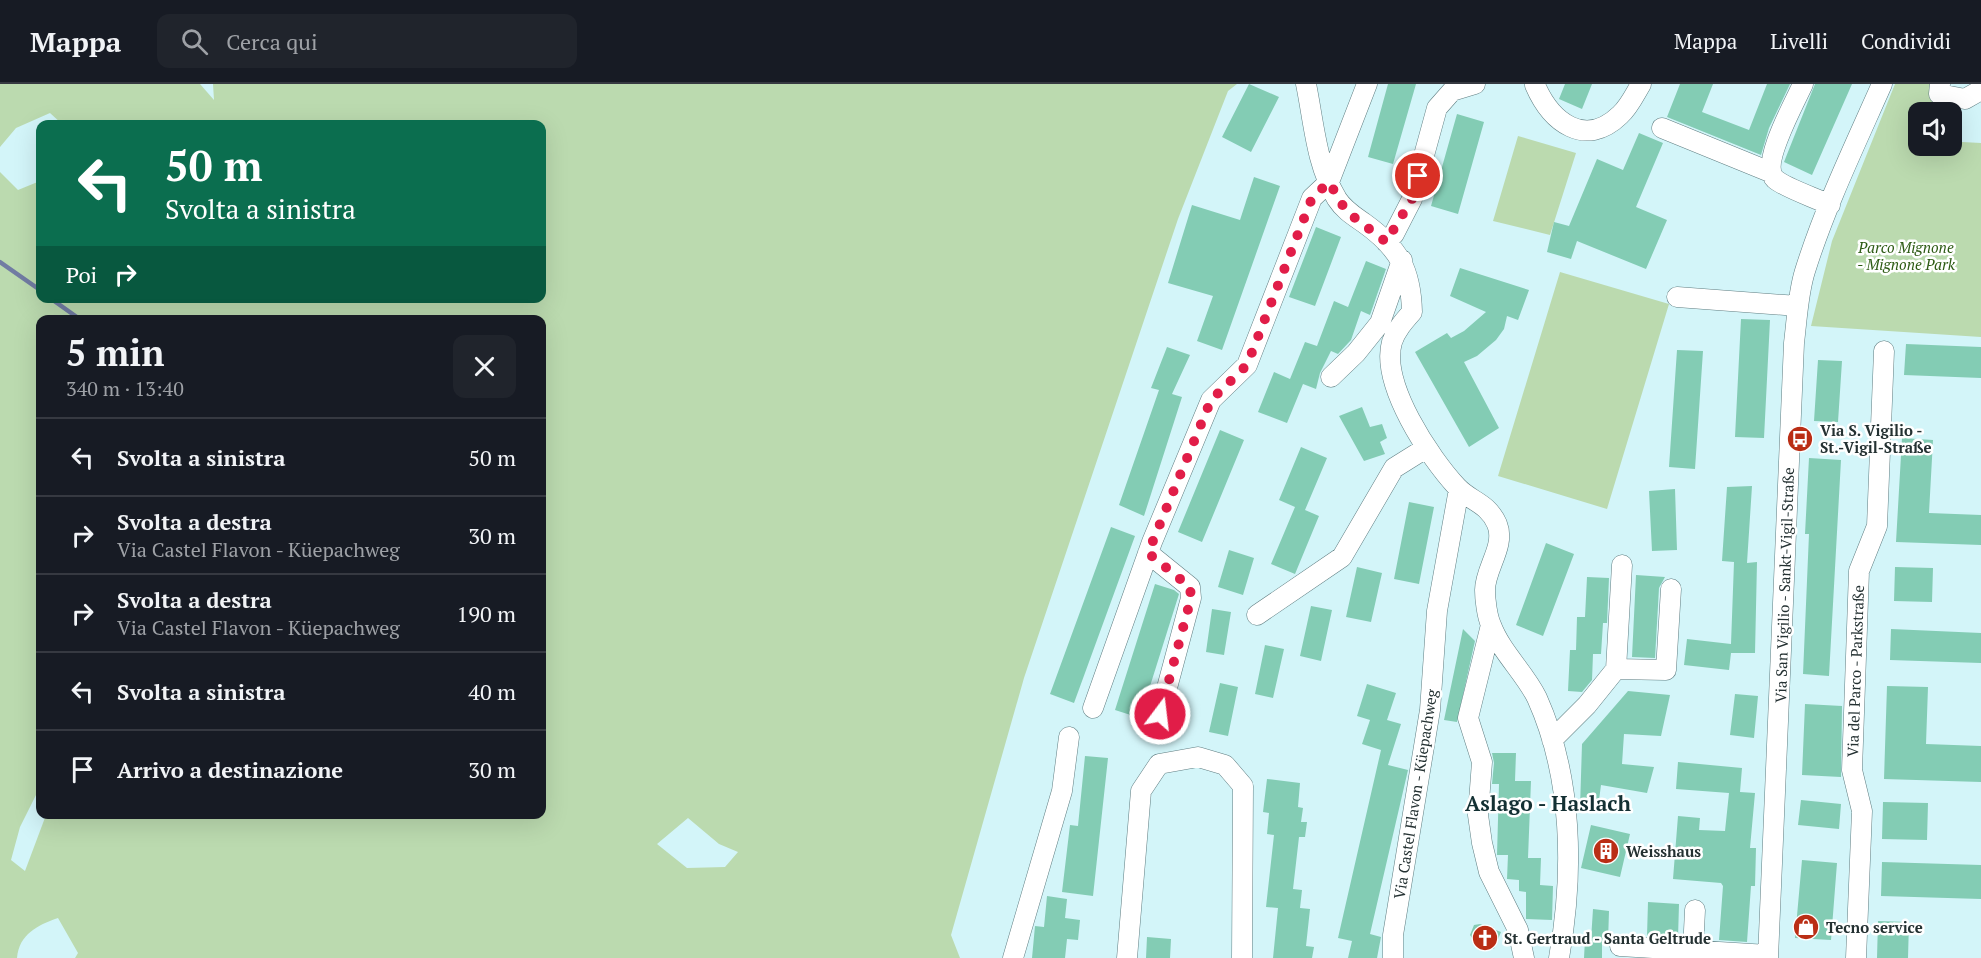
<!DOCTYPE html>
<html lang="it">
<meta charset="utf-8">
<style>
body{margin:0;font-family:"PT Serif",serif;background:#20242c;color:#f1f3f6;height:100vh;display:flex;flex-direction:column;font-size:22px;white-space:nowrap}
*{box-sizing:border-box;margin:0}
p{font-size:20px;color:#9ea1a6}
.icon{flex:none;width:33px;height:33px;fill:none;stroke:currentColor;stroke-width:2;stroke-linecap:round;stroke-linejoin:round}
.map{position:relative;flex:1;overflow:hidden}
.sheet{position:absolute;left:36px;top:231px;width:510px;height:504px;display:flex;flex-direction:column;background:#171b24;border-radius:12px;box-shadow:0 6px 24px #0002}
.sheet>*{flex:none}
.banner{position:absolute;left:36px;top:36px;width:510px;height:183px;border-radius:12px;box-shadow:0 6px 24px #0002;background:#0b6e4f;color:#fff;overflow:hidden}
.buttons{position:absolute;left:1908px;top:18px;display:grid;gap:12px}
.buttons a{display:grid;place-items:center;width:54px;height:54px;border-radius:12px;background:#171b24;box-shadow:0 6px 24px #0002;font-size:30px}
.pin{position:absolute;display:grid;place-items:center;width:51px;height:51px;color:#fff;margin:-26px;border:3px solid #fff;border-radius:50%;box-shadow:0 2px 6px #0007}
.me{position:absolute;width:66px;margin:-33px;rotate:15deg;stroke-linejoin:round;filter:drop-shadow(0 0 4px #0008)}
.turn{display:flex;align-items:center;gap:21px;height:126px;padding:0 30px;font-size:27px}
.turn .icon{width:78px;height:78px;stroke-width:2.5}
.turn b{display:block;font-size:42px;line-height:51px}
.then{display:flex;align-items:center;height:57px;padding:0 30px;background:#0003;gap:12px;font-size:22px}
.round{display:grid;place-items:center;flex:none;width:63px;height:63px;border-radius:12px;background:#20242c}
.headline{display:flex;align-items:center;justify-content:space-between;height:102px;padding:0 30px}
h1{font-size:36px;font-weight:700;line-height:45px}
ul{padding:0;list-style:none}
li{display:flex;align-items:center;gap:18px;height:78px;padding:0 30px;border-top:2px solid #363941}
li div{flex:1}
li b{display:block;font-size:22px}
li em{font-style:normal}
header{display:flex;align-items:center;gap:36px;box-sizing:border-box;height:84px;padding:0 30px;background:#171b24;border-bottom:2px solid #363941}
header strong{font-size:28px}
nav{display:flex;gap:33px;margin-inline-start:auto;font-size:21px}
.search{width:420px;height:54px;background:#20242c;display:flex;align-items:center;gap:15px;box-sizing:border-box;padding:0 21px;border-radius:12px;color:#9ea1a6;font-size:22px}
.map>svg:first-child{display:block}
.green{fill:#bbdaaf;fill-rule:evenodd}
.lines{fill:none;stroke-linecap:round;stroke-linejoin:round}
.stream{stroke:#717ca3;stroke-width:4.5}
.building{fill:#83ccb4}
.minor-casing{stroke:#607e82;stroke-width:21}
.minor{stroke:#fff;stroke-width:20}
.route{stroke:#e11d48;stroke-width:10;stroke-dasharray:0 18}
.labels{text-anchor:middle;dominant-baseline:central;stroke-width:5;stroke-linejoin:round;paint-order:stroke}
.park-label{font-size:15px;font-style:italic;fill:#2d5b14;stroke:#fff}
.poi-label{font-size:15px;font-weight:bold;fill:#243132;stroke:#fff;text-anchor:start}
.street-label{font-size:15px;fill:#243132;stroke:#fff}
.district-label{font-size:21px;font-weight:bold;fill:#133033;stroke:#fff}
</style>
<header>
<strong>Mappa</strong>
<div class="search"><svg class="icon" aria-label="search" viewBox="0 0 24 24"><circle cx="10" cy="10" r="6"/><path d="M15 15l6 6"/></svg>Cerca qui</div>
<nav><a>Mappa</a><a>Livelli</a><a>Condividi</a></nav>
</header>
<div class="map">
<svg width="1981" height="874" viewBox="0 0 1981 874">
<rect width="100%" height="100%" fill="#d3f5f9"/>
<path class="green" d="M0,0H200L214,16L213,0H1237L1228,7L1178,135L1024,594L951,851L960,874H75L78,869L58,834C38,841 19,850 17,874H0V88L18,106L40,97V214H542V40H62L50,29L16,44L0,63ZM40,236H542V730L46,731L25,787L11,776L20,743L37,709L40,711ZM688,734L719,760L738,768L725,783L687,784L657,760Z
M1895,0H1930L1946,28H1918V62H1952V39L1962,58L1981,59V253L1811,242L1832,157Z
M1518,52L1576,69L1550,151L1493,137Z
M1560,188L1669,220L1607,425L1498,392Z"/>
<g class="lines">
<path class="stream" d="M0,178L40,206
M50,214L81,236"/>
</g>
<path class="building" d="M1249,0L1279,13L1251,68L1222,53Z
M1388,0H1416L1393,80L1368,73Z
M1565,0H1592L1582,25L1559,15Z
M1680,0H1713L1702,28L1749,46L1767,0H1790L1769,44L1761,71L1667,33Z
M1815,0H1852L1812,91L1784,78Z
M1457,30L1484,38L1458,130L1431,122Z
M1639,49L1663,59L1636,123L1667,136L1646,185L1577,157L1571,175L1547,168L1554,138L1569,142L1597,75L1623,86Z
M1254,93L1280,102L1222,266L1197,257L1213,212L1168,199L1192,121L1240,136Z
M1316,143L1341,153L1315,222L1289,213Z
M1366,177L1386,185L1370,231L1361,227L1351,256L1338,270L1331,267L1320,289L1316,305L1303,300L1287,339L1258,328L1274,288L1290,295L1305,258L1317,262L1334,217L1348,223Z
M1460,184L1529,206L1518,236L1507,232L1504,245L1496,256L1477,272L1464,278L1499,344L1469,363L1415,268L1447,249L1451,254L1464,247L1486,228L1450,212Z
M1741,235L1770,236L1764,354L1735,353Z
M1906,260L1981,263V294L1904,291Z
M1167,263L1190,271L1172,310L1182,313L1144,432L1119,421L1159,306L1151,304Z
M1677,266L1703,267L1695,385L1669,383Z
M1818,276L1842,277L1838,338L1814,337Z
M1362,323L1370,343L1382,340L1387,354L1380,358L1385,370L1364,377L1339,332Z
M1220,346L1244,356L1202,458L1178,448Z
M1902,354L1933,356L1929,429L1981,431V461L1896,458Z
M1301,363L1327,374L1305,426L1319,432L1295,490L1271,480L1295,423L1279,416Z
M1809,374L1841,376L1829,592L1803,590L1809,450H1805Z
M1752,402L1747,479L1757,478L1755,569H1731L1729,586L1684,581L1687,555L1731,560L1734,478L1722,477L1727,403Z
M1675,405L1677,466L1652,467L1649,407Z
M1409,418L1434,423L1419,500L1394,495Z
M1111,443L1135,452L1074,619L1050,610Z
M1546,459L1574,470L1543,552L1516,541Z
M1229,466L1254,474L1243,511L1218,503Z
M1357,483L1382,489L1371,538L1346,533Z
M1895,483L1933,484L1932,518L1894,517Z
M1636,491L1665,493L1659,504L1655,574L1632,573Z
M1587,493L1609,494L1607,539H1603L1601,570H1593L1592,596L1582,608L1568,607L1570,566H1576L1577,533H1585Z
M1155,500L1174,506L1179,510L1140,634L1115,626Z
M1311,522L1332,526L1321,577L1300,572Z
M1212,525L1231,528L1224,571L1206,568Z
M1463,545L1475,557L1457,638L1444,636Z
M1891,545L1981,549V579L1890,576Z
M1265,561L1284,565L1273,614L1255,610Z
M1220,599L1238,603L1228,652L1209,648Z
M1367,600L1396,609L1387,636L1401,640L1388,681L1408,686L1370,850L1381,853L1377,874H1348L1352,857L1338,854L1381,666L1362,660L1370,636L1357,632Z
M1887,602L1928,603L1926,660L1981,662V698L1884,695Z
M1628,607L1670,611L1661,652L1624,650L1622,680L1654,683L1647,709L1601,701L1598,724H1580L1582,660Z
M1735,610L1758,612L1754,654L1730,651Z
M1805,620L1842,622L1841,693L1802,691Z
M1492,669H1516L1515,697H1531L1528,774H1541L1540,801L1553,802L1552,836L1526,835V808L1519,807V796L1507,795L1508,771H1497L1499,700H1492L1494,679Z
M1085,672L1108,674L1093,812L1062,808L1070,741L1078,742Z
M1678,678L1742,684L1740,708L1755,709L1750,764H1756L1755,802H1751L1747,858L1719,856L1723,802L1721,799L1673,795L1678,732L1700,734L1699,746L1725,747L1729,709L1676,705Z
M1267,695L1300,699L1298,723L1303,724L1301,738H1307L1305,753H1299L1293,805L1302,806L1300,824L1310,825L1306,862L1314,863L1312,874H1273L1278,824L1266,823L1274,751L1267,750L1269,729L1263,728Z
M1801,716L1841,720L1839,745L1798,741Z
M1883,718L1928,719L1927,756L1882,755Z
M1591,741L1630,750L1620,793L1581,784Z
M1802,776L1837,779L1831,856L1795,854Z
M1882,778L1981,781V815L1881,812Z
M1047,812L1067,815L1065,834L1080,836L1078,856L1067,855L1065,874H1032L1035,842L1044,843Z
M1648,818L1679,820L1678,854L1647,852Z
M1593,825L1609,827L1608,858L1602,857V874H1584L1585,855L1591,856Z
M1878,837L1909,838L1908,874H1877Z
M1480,840L1501,848L1494,865L1474,857L1470,851L1474,841Z
M1147,853L1171,855L1170,874H1146Z"/>
<g class="lines">
<g class="minor-casing">
<path id="minor" d="M1306,0C1314,39 1316,80 1337,115C1344,126 1354,132 1364,139C1399,164 1411,186 1412,228C1404,237 1396,246 1392,258C1380,300 1430,374 1457,403C1471,418 1487,418 1497,440C1506,462 1485,484 1485,506C1485,515 1487,532 1491,541C1501,568 1525,589 1537,614C1573,694 1574,789 1559,874
M1803,0C1795,18 1760,80 1775,95C1785,104 1816,114 1830,121
M1940,0L1939,10L1965,15L1981,6
M1535,1C1551,38 1585,65 1620,31C1629,23 1635,10 1641,0
M1662,44L1770,88
M1386,158L1394,150L1412,115L1437,24L1452,7L1475,0
M1677,213L1798,222
M1331,293L1356,269L1380,239L1402,176
M1148,469L1190,503L1191,514L1160,630
M1257,531L1342,473L1394,384L1426,364
M1491,541L1468,634L1482,678L1478,731L1482,759L1489,788L1518,846L1524,874
M1616,585L1666,586L1671,505
M1093,624L1152,458L1211,316L1247,281L1312,114L1329,98L1367,0
M1552,656L1587,621L1616,585L1622,481
M1620,862L1768,871
M1693,867L1695,826
M1013,874L1062,707L1069,653
M1127,874L1141,707L1159,680L1198,673L1225,681L1243,702L1242,874
M1393,874V851L1430,626L1437,527L1459,405
M1768,874L1794,259C1797,235 1798,209 1805,187C1825,123 1855,61 1882,0
M1856,874L1862,727L1852,686L1859,487L1877,442L1884,267"/>
</g>
<use href="#minor" class="minor"/>
</g>
<g class="lines">
<path class="route" d="M1160,630L1191,514L1190,503L1148,469L1211,316L1247,281L1312,114L1329,98L1346,127L1386,158L1412,115L1418,92"/>
</g>
<defs>
<g id="bus-disc" transform="scale(1.35)"><circle r="9.5" fill="#ba2e15" stroke="#fff"/><path d="M-5-6H5V4H4V6H2V4H-2V6H-4V4H-5ZM-3.5-4V0h7V-4ZM-3.5 1.2v1.5H-2V1.2ZM2 1.2v1.5H3.5V1.2Z" fill="#fff"/></g>
<g id="building-disc" transform="scale(1.35)"><circle r="9.5" fill="#ba2e15" stroke="#fff"/><path d="M-4-6H4V6H1V3H-1V6H-4ZM-2.5-4.3h1.7v1.8h-1.7ZM.8-4.3h1.7v1.8H.8ZM-2.5-1h1.7V.8h-1.7ZM.8-1h1.7V.8H.8Z" fill="#fff"/></g>
<g id="shop-disc" transform="scale(1.35)"><circle r="9.5" fill="#ba2e15" stroke="#fff"/><path d="M-5-2.5h2.3a2.7 3.5 0 0 1 5.4 0H5L5.5 6h-11ZM-1.5-2.5h3a1.5 2.3 0 0 0-3 0Z" fill="#fff"/></g>
<g id="church-disc" transform="scale(1.35)"><circle r="9.5" fill="#ba2e15" stroke="#fff"/><path d="M-1.2-6h2.4v3.5h3.3v2.4h-3.3V6h-2.4V-.1h-3.3v-2.4h3.3Z" fill="#fff"/></g>
</defs>
<g fill-rule="evenodd">
<use href="#bus-disc" x="1800" y="355"/>
<use href="#building-disc" x="1606" y="767"/>
<use href="#shop-disc" x="1806" y="843"/>
<use href="#church-disc" x="1485" y="854"/>
</g>
<g class="labels">
<g class="park-label">
<text x="1906" y="163">Parco Mignone<tspan x="1906" dy="17">- Mignone Park</tspan></text>
</g>
<g class="poi-label">
<text x="1820" y="346">Via S. Vigilio -<tspan x="1820" dy="17">St.-Vigil-Straße</tspan></text>
<text x="1626" y="767">Weisshaus</text>
<text x="1826" y="843">Tecno service</text>
<text x="1504" y="854">St. Gertraud - Santa Geltrude</text>
</g>
<g class="street-label">
<text transform="translate(1784 501) rotate(-88)">Via San Vigilio - Sankt-Vigil-Straße</text>
<text transform="translate(1855 587) rotate(-88)">Via del Parco - Parkstraße</text>
<text transform="translate(1415 710) rotate(-81)">Via Castel Flavon - Küepachweg</text>
</g>
<g class="district-label">
<text x="1548" y="719">Aslago - Haslach</text>
</g>
</g>
</svg>
<div class="buttons">
<a><svg class="icon" aria-label="sound" viewBox="0 0 24 24"><path d="M4 9h4l5-4v14l-5-4H4zM17 9q2 3 0 6"/></svg></a>
</div>
<div class="pin" style="left:1418px;top:92px;background:#d93025"><svg class="icon" aria-label="arrive" viewBox="0 0 24 24"><path d="M6 21V4h12l-3 4 3 4H6"/></svg></div>
<svg class="me" style="left:1160px;top:630px" viewBox="-20 -20 40 40"><circle r="17" fill="#e11d48" stroke="#fff" stroke-width="3"/><path d="M0-11L8 9 0 5-8 9z" fill="#fff"/></svg>
<div class="banner">
<div class="turn"><svg class="icon" aria-label="left" viewBox="0 0 24 24"><path d="M17 20v-9H6M10 6l-5 5 5 5"/></svg><div><b>50 m</b>Svolta a sinistra</div></div>
<div class="then">Poi<svg class="icon" aria-label="right" viewBox="0 0 24 24"><path d="M7 20v-9h11M14 6l5 5-5 5"/></svg></div>
</div>
<section class="sheet">
<div class="headline"><div><h1>5 min</h1><p>340 m · 13:40</p></div><a class="round"><svg class="icon" aria-label="close" viewBox="0 0 24 24"><path d="M6 6l12 12M18 6L6 18"/></svg></a></div>
<ul>
<li><svg class="icon" aria-label="left" viewBox="0 0 24 24"><path d="M17 20v-9H6M10 6l-5 5 5 5"/></svg><div><b>Svolta a sinistra</b></div><em>50 m</em></li>
<li><svg class="icon" aria-label="right" viewBox="0 0 24 24"><path d="M7 20v-9h11M14 6l5 5-5 5"/></svg><div><b>Svolta a destra</b><p>Via Castel Flavon - Küepachweg</p></div><em>30 m</em></li>
<li><svg class="icon" aria-label="right" viewBox="0 0 24 24"><path d="M7 20v-9h11M14 6l5 5-5 5"/></svg><div><b>Svolta a destra</b><p>Via Castel Flavon - Küepachweg</p></div><em>190 m</em></li>
<li><svg class="icon" aria-label="left" viewBox="0 0 24 24"><path d="M17 20v-9H6M10 6l-5 5 5 5"/></svg><div><b>Svolta a sinistra</b></div><em>40 m</em></li>
<li><svg class="icon" aria-label="arrive" viewBox="0 0 24 24"><path d="M6 21V4h12l-3 4 3 4H6"/></svg><div><b>Arrivo a destinazione</b></div><em>30 m</em></li>
</ul>
</section>
</div>
